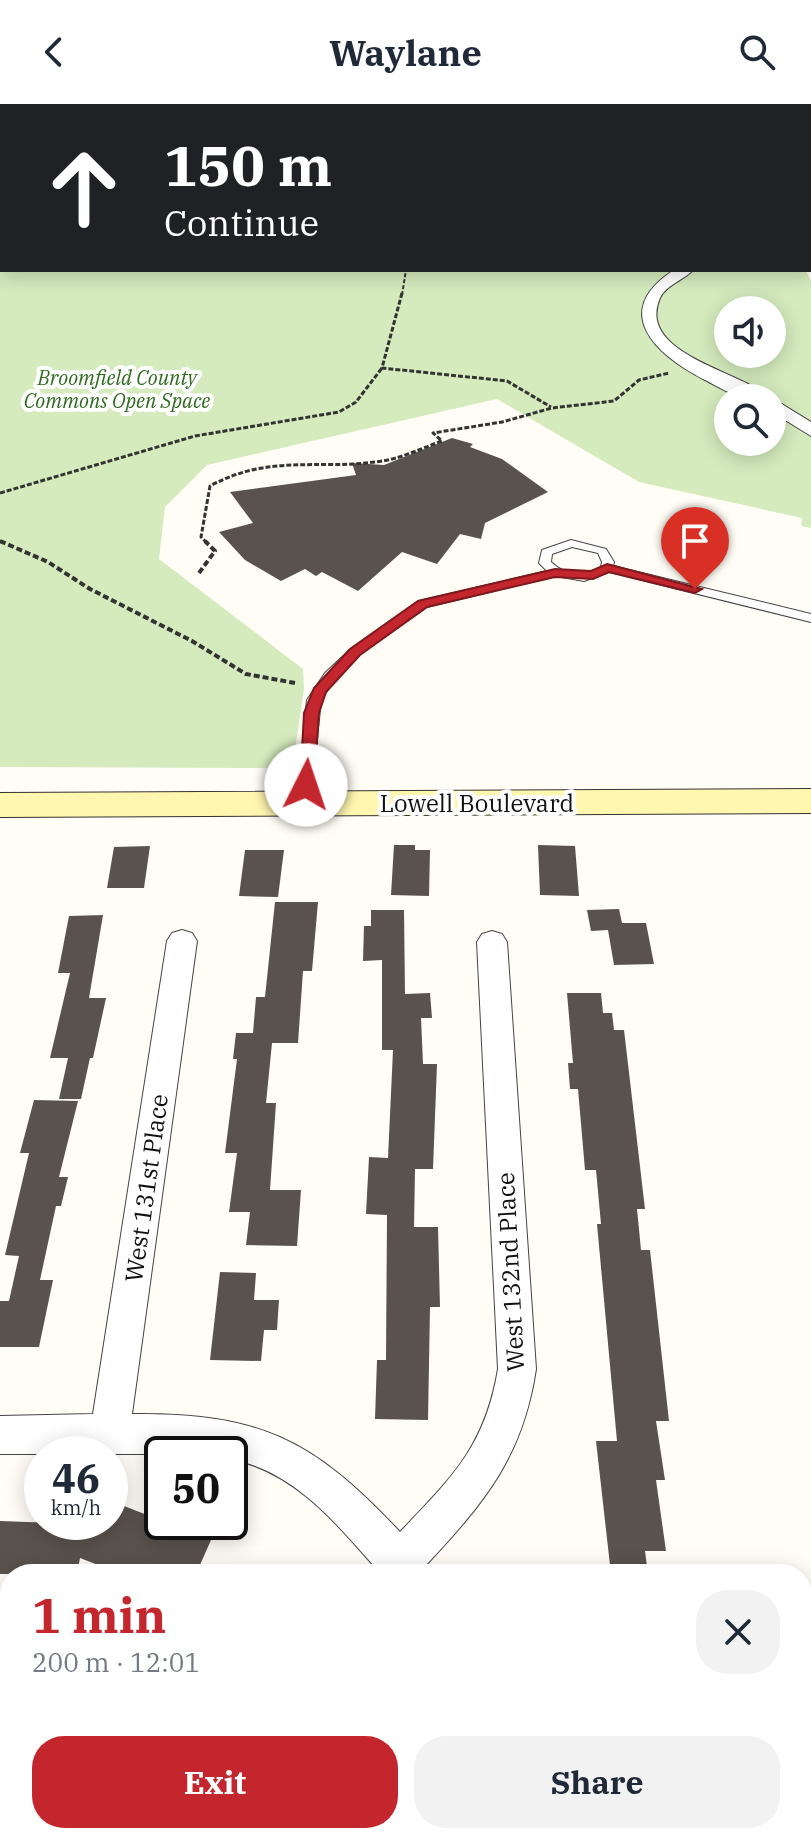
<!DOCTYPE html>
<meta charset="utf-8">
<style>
body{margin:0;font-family:"IBM Plex Serif",serif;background:#f2f2f3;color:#1f2937;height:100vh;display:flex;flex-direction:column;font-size:30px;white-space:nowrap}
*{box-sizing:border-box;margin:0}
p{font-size:26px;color:#747a83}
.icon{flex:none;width:44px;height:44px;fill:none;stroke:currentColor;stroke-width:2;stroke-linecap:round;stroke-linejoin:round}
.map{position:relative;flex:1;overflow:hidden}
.drawer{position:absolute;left:0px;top:1460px;width:812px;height:280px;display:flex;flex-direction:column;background:#fff;border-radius:32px 32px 0 0;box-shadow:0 4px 20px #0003}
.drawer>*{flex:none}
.banner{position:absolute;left:0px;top:0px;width:812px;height:168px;box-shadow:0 4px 20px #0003;background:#202124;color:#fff;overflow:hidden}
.tools{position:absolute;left:714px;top:192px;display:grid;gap:16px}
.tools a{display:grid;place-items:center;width:72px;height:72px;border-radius:50%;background:#fff;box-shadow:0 4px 20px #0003;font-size:40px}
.speed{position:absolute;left:24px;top:1332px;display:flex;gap:16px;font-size:40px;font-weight:700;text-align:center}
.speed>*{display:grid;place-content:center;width:104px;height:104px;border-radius:50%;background:#fff;box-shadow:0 4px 20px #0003;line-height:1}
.speed small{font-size:20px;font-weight:400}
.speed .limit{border:4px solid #111;border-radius:12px;background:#fff;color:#111}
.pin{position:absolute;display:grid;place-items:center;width:68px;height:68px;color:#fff;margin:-82px -34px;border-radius:50% 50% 50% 0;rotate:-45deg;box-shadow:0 0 8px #0007}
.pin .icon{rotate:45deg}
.me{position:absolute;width:88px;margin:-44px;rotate:4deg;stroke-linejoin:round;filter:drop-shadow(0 0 6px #0008)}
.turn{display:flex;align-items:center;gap:28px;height:168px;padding:0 32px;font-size:36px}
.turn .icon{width:104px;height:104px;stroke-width:2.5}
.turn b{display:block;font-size:56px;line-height:68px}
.round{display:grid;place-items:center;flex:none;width:84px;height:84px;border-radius:32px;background:#f2f2f3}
.head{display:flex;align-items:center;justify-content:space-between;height:136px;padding:0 32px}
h1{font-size:48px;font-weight:700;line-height:60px;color:#c4262e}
.action{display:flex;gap:16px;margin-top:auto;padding:16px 32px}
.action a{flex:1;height:92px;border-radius:32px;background:#c4262e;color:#fff;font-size:32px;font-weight:700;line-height:92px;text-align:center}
.action a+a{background:#f2f2f3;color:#1f2937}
header{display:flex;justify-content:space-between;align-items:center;height:104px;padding:0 32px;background:#fff;font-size:36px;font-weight:700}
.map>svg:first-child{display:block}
.green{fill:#d5ebbd;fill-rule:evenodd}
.building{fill:#5a524d}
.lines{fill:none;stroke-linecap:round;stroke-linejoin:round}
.lane-casing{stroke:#444;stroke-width:2}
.street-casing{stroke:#444;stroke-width:2}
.secondary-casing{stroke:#333;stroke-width:2}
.path-far2{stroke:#333;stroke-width:2;stroke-dasharray:4 2;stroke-linecap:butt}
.path-far1{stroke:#333;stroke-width:3;stroke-dasharray:5 2;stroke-linecap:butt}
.path{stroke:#333;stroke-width:4;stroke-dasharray:6 3;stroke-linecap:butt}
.lane{fill:#fff;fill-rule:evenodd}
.street{fill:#fff;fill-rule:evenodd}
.secondary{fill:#fff6b0;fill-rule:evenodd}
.route{fill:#c4262e;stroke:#7f191e;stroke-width:2}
.labels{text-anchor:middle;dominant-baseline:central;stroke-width:8;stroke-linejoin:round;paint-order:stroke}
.far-park-label{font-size:20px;font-style:italic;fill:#2f6b1f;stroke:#fff}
.street-label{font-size:24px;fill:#111;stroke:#fff}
</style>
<header><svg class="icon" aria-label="back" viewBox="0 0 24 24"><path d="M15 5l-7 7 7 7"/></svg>Waylane<svg class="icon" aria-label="search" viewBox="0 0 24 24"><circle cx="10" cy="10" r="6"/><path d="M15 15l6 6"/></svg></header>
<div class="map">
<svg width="811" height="1740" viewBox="0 0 811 1740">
<rect width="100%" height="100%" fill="#fffdf5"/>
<path class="green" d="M0,0H718L2,2V166H806L811,177V424L801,422L802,414L639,378L497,295L207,361L165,403L159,455L303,565L304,585L294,653L276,664L0,663ZM728,206H772V250H728ZM728,294H772V338H728Z"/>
<path class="building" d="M452,334L473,340L470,343L502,355L548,388L485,419L481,435L460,430L437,460L402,448L358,487L322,468L316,472L305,465L281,477L245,456L219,428L253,419L230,388L356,371L352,359L384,361Z
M394,741H415V746H430L429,792L391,791Z
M538,741L575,742L579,792L540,791Z
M150,742L144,784H107L114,743Z
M245,746H284L278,793L239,792Z
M275,798H318L312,867H303L298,939H272L266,999H276L270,1086H301L297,1142L246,1141L250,1108H229L237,1049H225L237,955H233L236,929H253L256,893H265Z
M619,805L622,819H646L654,860L614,861L608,826L591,827L587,806Z
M371,806H404L405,890L430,889L432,914H421L423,960H437L433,1065H415L414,1123H438L440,1203H430L428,1316L375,1315L377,1256H386L387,1111L366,1110L369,1053L388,1054L393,946H382V856L363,857L364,822H371Z
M103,811L89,894H106L93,954H90L81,995H59L68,954H50L70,869H58L69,812Z
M567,889H601L603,909H612L614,926H624L645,1105H637L641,1146H650L669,1317H656L665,1376H656L666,1447H645L648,1470H611L596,1337H617L597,1120H601L596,1066H585L578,985H570L568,959H573Z
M34,996L78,997L59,1073H68L61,1102H56L40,1176H53L39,1243H0V1197H9L19,1152L5,1151L29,1049H20Z
M220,1168L256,1169L254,1196H279L277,1226H264L261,1257L210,1256Z
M119,1400L211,1436L196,1470H121L80,1454L77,1470H0V1417L109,1421Z"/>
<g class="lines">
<g class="lane-casing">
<path id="lane" d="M571,436L606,445L614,458L613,462L811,510V518L609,468L584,477L556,472L427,503L359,551L335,575L321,596L313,673L306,677L301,676L299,673L307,596L325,569L351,545L419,497L547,467L539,459L542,446ZM572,443L598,449L602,458L601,463C584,474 566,472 551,458L552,450Z"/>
</g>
<g class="street-casing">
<path id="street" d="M550,0H563L564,2H551Z
M784,0H796L797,2H785Z
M810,13H811V21H810Z
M810,112H811V120H810Z
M674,166H693C684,176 666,181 660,194C635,251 746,268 769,294C762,294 752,296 745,294C731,291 717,282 705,276C656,251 609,208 674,166Z
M772,294L811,318V332L772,308Z
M182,826L192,829L197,837L132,1310C260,1309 313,1335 400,1428C452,1373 485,1343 498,1265L477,838L482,830L492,827L502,830L507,838L536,1265C523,1352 485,1398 427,1460L431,1470H381C339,1423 296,1367 230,1355V1350H0V1312L93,1310L167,837L172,829Z
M523,1730H571V1740H523Z"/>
</g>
<g class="secondary-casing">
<path id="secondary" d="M811,685V709L0,713V689Z"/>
</g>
<path class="path-far2" d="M402,191L406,166"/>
<path class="path-far1" d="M402,189L382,264L507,277L551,303
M0,389L195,332L339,308L356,298L382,264
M0,437L4,439
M207,439L201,433L210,382C271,349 319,367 382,357C403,354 422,344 442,337L433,329L502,318L552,304L614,297L639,276L669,269"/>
<path class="path" d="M0,437L48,458L90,485L192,537L246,570L295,579
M199,469L215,447L205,437"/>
<use href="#lane" class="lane"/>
<use href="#street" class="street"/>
<use href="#secondary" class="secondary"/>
</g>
<path class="route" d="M607,460L702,485L695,489L609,468L593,475L555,473L427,503L360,551L326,588L319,609L314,681L306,686L300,684L304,609L314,584L350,545L418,497L555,465L591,467Z"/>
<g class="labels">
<g class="far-park-label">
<text x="117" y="273">Broomfield County<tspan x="117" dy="23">Commons Open Space</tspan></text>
</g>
<g class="street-label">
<text x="477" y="699">Lowell Boulevard</text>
<text transform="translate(146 1084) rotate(-82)">West 131st Place</text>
<text transform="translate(510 1168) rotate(-93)">West 132nd Place</text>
</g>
</g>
</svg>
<div class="tools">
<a><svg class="icon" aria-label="sound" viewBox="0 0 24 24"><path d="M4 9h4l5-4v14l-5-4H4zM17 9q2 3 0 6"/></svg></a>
<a><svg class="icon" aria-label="search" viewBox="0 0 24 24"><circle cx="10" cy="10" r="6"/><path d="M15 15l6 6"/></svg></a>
</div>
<div class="speed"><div>46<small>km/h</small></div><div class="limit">50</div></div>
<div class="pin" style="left:695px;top:485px;background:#d93025"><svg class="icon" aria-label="arrive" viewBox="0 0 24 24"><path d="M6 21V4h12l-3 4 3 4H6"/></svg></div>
<svg class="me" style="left:306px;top:681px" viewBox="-20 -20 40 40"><circle r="19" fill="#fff"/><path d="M0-13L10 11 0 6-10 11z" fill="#c4262e"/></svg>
<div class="banner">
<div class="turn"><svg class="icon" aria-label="ahead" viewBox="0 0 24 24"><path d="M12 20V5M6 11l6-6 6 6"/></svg><div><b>150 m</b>Continue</div></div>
</div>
<section class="drawer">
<div class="head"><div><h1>1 min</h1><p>200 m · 12:01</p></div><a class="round"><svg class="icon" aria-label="close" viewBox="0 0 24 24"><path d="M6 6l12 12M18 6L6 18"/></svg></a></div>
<div class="action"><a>Exit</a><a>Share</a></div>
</section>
</div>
